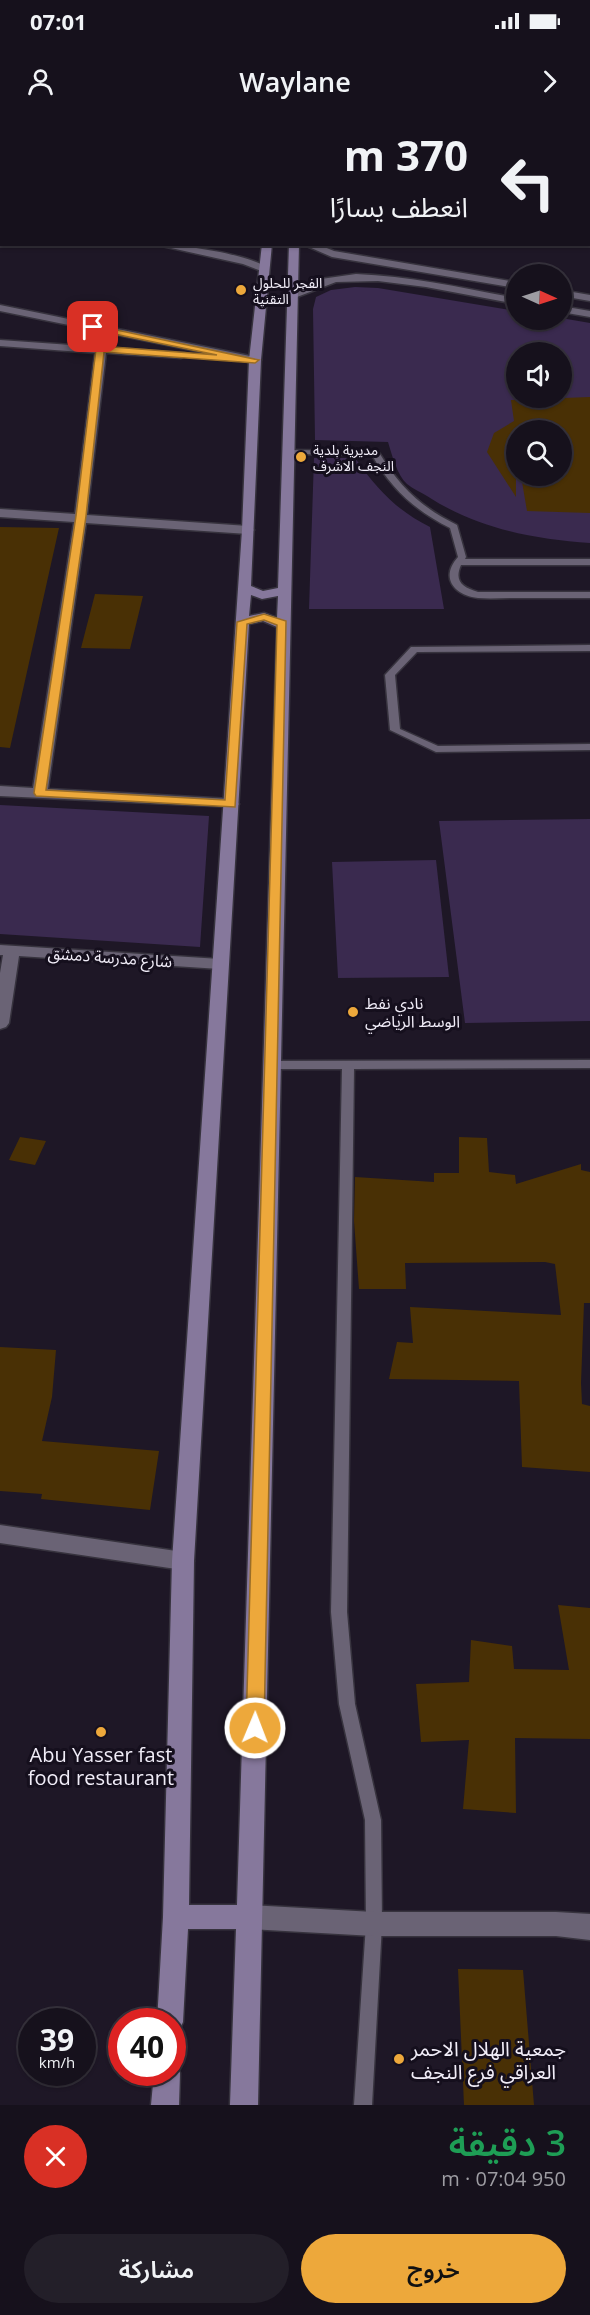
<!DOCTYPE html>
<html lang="ar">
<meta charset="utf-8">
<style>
body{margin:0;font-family:"Open Sans","Noto Sans Arabic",sans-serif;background:#231f29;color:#f1f3f6;direction:rtl;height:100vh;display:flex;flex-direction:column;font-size:22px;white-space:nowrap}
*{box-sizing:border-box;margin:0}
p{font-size:20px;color:#9e9da3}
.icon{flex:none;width:33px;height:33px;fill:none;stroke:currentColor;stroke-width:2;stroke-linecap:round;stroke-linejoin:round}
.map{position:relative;height:1985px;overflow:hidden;direction:ltr}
.details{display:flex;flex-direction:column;background:#16111c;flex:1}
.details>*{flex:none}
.top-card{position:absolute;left:0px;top:0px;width:591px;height:126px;box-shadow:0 2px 4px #0004,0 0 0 2px #35313b;direction:rtl;background:#16111c;color:#f1f3f6;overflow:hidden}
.needle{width:39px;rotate:93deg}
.buttons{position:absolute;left:506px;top:144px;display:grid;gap:12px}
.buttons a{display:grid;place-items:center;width:66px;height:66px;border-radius:50%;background:#16111c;box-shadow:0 2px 4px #0004,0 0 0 2px #35313b;font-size:30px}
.speed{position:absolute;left:18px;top:1888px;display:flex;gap:12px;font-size:30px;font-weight:700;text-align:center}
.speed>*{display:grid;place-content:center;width:78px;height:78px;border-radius:50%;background:#16111c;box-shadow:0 2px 4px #0004,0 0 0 2px #35313b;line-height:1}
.speed small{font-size:15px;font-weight:400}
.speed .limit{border:9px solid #d22;background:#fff;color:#111}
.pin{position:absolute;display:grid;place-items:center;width:51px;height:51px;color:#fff;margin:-26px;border-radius:12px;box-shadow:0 3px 9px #0006}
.me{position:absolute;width:66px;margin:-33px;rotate:1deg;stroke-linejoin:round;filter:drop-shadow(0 0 4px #0008)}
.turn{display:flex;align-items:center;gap:21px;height:126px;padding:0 24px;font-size:27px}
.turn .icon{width:78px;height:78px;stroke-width:2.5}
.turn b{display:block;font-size:42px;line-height:51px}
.round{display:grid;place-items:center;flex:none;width:63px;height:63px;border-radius:32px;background:#231f29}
.headline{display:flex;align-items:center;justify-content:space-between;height:102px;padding:0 24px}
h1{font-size:36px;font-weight:600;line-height:45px;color:#1e9e55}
.cta{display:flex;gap:12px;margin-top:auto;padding:12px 24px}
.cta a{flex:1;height:69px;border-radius:36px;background:#eda83b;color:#111;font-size:24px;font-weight:600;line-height:69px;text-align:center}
.cta a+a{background:#231f29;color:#f1f3f6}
.status{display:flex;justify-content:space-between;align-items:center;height:42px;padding:0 30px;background:#16111c;direction:ltr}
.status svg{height:16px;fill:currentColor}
header{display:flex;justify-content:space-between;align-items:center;height:78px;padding:0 24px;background:#16111c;font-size:27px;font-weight:600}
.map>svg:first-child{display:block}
.green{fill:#3a2a4f;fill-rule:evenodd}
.building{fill:#493005}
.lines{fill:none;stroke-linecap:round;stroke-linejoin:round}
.lane-casing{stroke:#37333e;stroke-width:3}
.street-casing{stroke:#37333e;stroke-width:3}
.secondary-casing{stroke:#37333e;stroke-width:3}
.lane{fill:#6a6375;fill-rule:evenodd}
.street{fill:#6a6375;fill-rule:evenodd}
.secondary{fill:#86789c;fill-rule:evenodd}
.route{fill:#eda83b;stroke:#9a6d26;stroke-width:1.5}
.poi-dot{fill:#eda83b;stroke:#150f1d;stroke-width:2}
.labels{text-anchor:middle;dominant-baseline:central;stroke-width:6;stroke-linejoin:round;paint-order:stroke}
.far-poi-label{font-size:14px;fill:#f1edf8;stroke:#150f1d;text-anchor:start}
.street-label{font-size:16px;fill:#f1edf8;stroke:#150f1d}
.poi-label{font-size:16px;fill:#f1edf8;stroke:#150f1d;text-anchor:start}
.near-poi-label{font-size:20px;fill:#f1edf8;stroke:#150f1d}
</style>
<div class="status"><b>07:01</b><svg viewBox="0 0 49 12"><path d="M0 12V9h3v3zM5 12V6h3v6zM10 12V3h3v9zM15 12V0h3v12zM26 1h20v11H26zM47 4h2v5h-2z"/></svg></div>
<header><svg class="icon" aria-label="forward" viewBox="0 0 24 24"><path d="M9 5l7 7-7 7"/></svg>Waylane<svg class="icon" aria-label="person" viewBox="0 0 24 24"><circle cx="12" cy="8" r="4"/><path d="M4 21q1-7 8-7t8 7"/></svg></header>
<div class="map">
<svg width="590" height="1985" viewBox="0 0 590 1985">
<rect width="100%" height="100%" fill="#1e1726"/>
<path class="green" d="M355,167L378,168L516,191V200L561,198L590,203V423C532,419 476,408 427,376C421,372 413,369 407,364C397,355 392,335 388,322L315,320L313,189L316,177L331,170ZM516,232H561V278H516ZM516,310H561V356H516Z
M314,338H355C377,369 396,390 430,407L444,489H309Z
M0,685L209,696L200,827L0,814Z
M590,699V901L465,903L439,701Z
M436,740L449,857L338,858L332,742Z"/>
<path class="building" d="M590,277V393L527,391L521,356H561V310H516V377L487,332L494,313L514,301L511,280Z
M0,407L59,408L10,628L0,627Z
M95,474L143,476L130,529L81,528Z
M20,1017L46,1021L35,1045L9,1040Z
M459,1017L487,1018L489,1052L515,1055L516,1064L581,1044V1050L590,1052V1183H584L581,1263L582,1284L590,1286V1352L522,1347L519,1261L389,1259L397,1222L413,1223L410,1187L561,1195L555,1144L545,1142L405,1143L406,1169H359L354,1101L355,1057L434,1062V1053H459Z
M0,1227L56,1230L52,1277L42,1321L159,1331L150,1390L41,1379L42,1374L0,1371Z
M558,1485L590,1488V1619L515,1618L516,1693L463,1689L469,1620L421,1622L416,1564L469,1562L471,1520L512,1526L514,1549L569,1550Z
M458,1849L523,1850L534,1985H464Z"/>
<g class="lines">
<g class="lane-casing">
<path id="lane" d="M285,330L378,331C400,367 419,386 457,405L466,437L465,439H590V445H461C454,461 462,467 478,472H590V478C565,478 540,478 515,478C503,478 490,479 478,478C453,475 440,457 458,437L450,408C416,391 391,369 372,335L288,334H285Z
M590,525V531L417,532L395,555L400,609L438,626L590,624V630L436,632L390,610L385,555L411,527Z
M590,940V948L354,949L347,1492L355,1584L381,1700L382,1804L372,1985H354L366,1804L365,1700L339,1584L331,1492L342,949H270L264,945L270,941Z"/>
</g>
<g class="street-casing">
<path id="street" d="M0,32H2V38H0Z
M0,56L2,57V65L0,64Z
M0,78H2V85L0,84Z
M2,93V101H0V94Z
M153,124C178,124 251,134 269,149L264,152L243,144Z
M302,124H317L334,131L516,162V168L332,137Z
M356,154C410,156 463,168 516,178V184L426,167L378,161L336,162L297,177L288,175L321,159Z
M561,170L590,175V181L561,176Z
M0,185L255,237L261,240L255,243L0,191Z
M561,186L590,191V197L561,192Z
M0,220L185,233L187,235L181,238L106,233L87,395L248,406L254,410L248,414L86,403L48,669L231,679L236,681L239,684L236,687L0,676V666L33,668L74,402L0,397V389L75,394L95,233L0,226Z
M0,825L220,839L226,840L228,844L226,848L220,849L19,836L9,903L6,907L0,909V853L3,835H0Z
M0,1405L183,1432L191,1434L194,1441L191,1448L183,1450L0,1423Z
M250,1785L374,1792H556L590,1794V1820L556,1816H374L250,1809L241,1806L237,1797L241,1788Z"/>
</g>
<g class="secondary-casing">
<path id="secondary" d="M256,0H264L265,2H256Z
M281,0H289L290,2H281Z
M262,124H272L261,240L251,466L263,471L278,468L289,124H299L258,1985H230L236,1809H188L183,1902L179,1911L172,1914V1902H157L163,1797L172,1441L242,410L249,240ZM251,475L262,479L278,476L277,498L264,493L249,496ZM263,501L277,507L237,1785H189L194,1441L249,504Z
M172,1942L176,1944L180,1953L179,1985H151L154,1953H172Z"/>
</g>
<use href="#lane" class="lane"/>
<use href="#street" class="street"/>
<use href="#secondary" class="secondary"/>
</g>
<path class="route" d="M93,205L259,240L255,243L104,232L86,396L46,670L225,680L237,502L264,494L286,501L264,1608L261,1613L255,1616L249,1613L246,1608L277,505L264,500L247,504L235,687L36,676L34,673L76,396L96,229L100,226L217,235L90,209L89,207Z"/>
<g class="poi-dot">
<circle cx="241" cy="170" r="6"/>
<circle cx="301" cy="337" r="6"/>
<circle cx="353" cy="892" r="6"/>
<circle cx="101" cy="1612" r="6"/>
<circle cx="399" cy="1939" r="6"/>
</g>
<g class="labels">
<g class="far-poi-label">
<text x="253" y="162">الفجر للحلول<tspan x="253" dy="16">التقنية</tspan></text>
<text x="313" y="329">مديرية بلدية<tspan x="313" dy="16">النجف الاشرف</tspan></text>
</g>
<g class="street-label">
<text transform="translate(110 837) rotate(4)">شارع مدرسة دمشق</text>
</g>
<g class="poi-label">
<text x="365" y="883">نادي نفط<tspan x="365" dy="18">الوسط الرياضي</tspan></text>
</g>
<g class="near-poi-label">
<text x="101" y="1634">Abu Yasser fast<tspan x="101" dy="23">food restaurant</tspan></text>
<text x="411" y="1928" text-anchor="start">جمعية الهلال الاحمر<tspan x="411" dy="23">العراقي فرع النجف</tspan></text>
</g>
</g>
</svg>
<div class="buttons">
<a><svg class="needle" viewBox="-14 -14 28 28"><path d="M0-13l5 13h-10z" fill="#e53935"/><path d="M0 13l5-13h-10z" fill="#9e9da3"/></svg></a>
<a><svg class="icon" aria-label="sound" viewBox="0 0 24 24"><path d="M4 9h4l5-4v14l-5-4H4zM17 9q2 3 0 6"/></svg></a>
<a><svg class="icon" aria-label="search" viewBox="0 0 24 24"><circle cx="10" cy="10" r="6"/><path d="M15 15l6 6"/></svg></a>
</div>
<div class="speed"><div>39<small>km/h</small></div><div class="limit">40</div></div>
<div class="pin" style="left:93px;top:207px;background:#d93025"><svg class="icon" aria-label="arrive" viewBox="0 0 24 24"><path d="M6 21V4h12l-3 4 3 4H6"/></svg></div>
<svg class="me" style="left:255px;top:1608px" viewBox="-20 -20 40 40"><circle r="17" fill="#eda83b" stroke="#fff" stroke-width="3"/><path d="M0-11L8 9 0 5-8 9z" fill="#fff"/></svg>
<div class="top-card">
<div class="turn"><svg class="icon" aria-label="left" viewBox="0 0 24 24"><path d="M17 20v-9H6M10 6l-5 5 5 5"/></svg><div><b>370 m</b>انعطف يسارًا</div></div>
</div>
</div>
<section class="details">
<div class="headline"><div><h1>3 دقيقة</h1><p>950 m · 07:04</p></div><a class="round" style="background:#d93025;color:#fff"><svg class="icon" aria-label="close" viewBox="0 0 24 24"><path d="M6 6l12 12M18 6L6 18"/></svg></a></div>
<div class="cta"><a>خروج</a><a>مشاركة</a></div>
</section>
